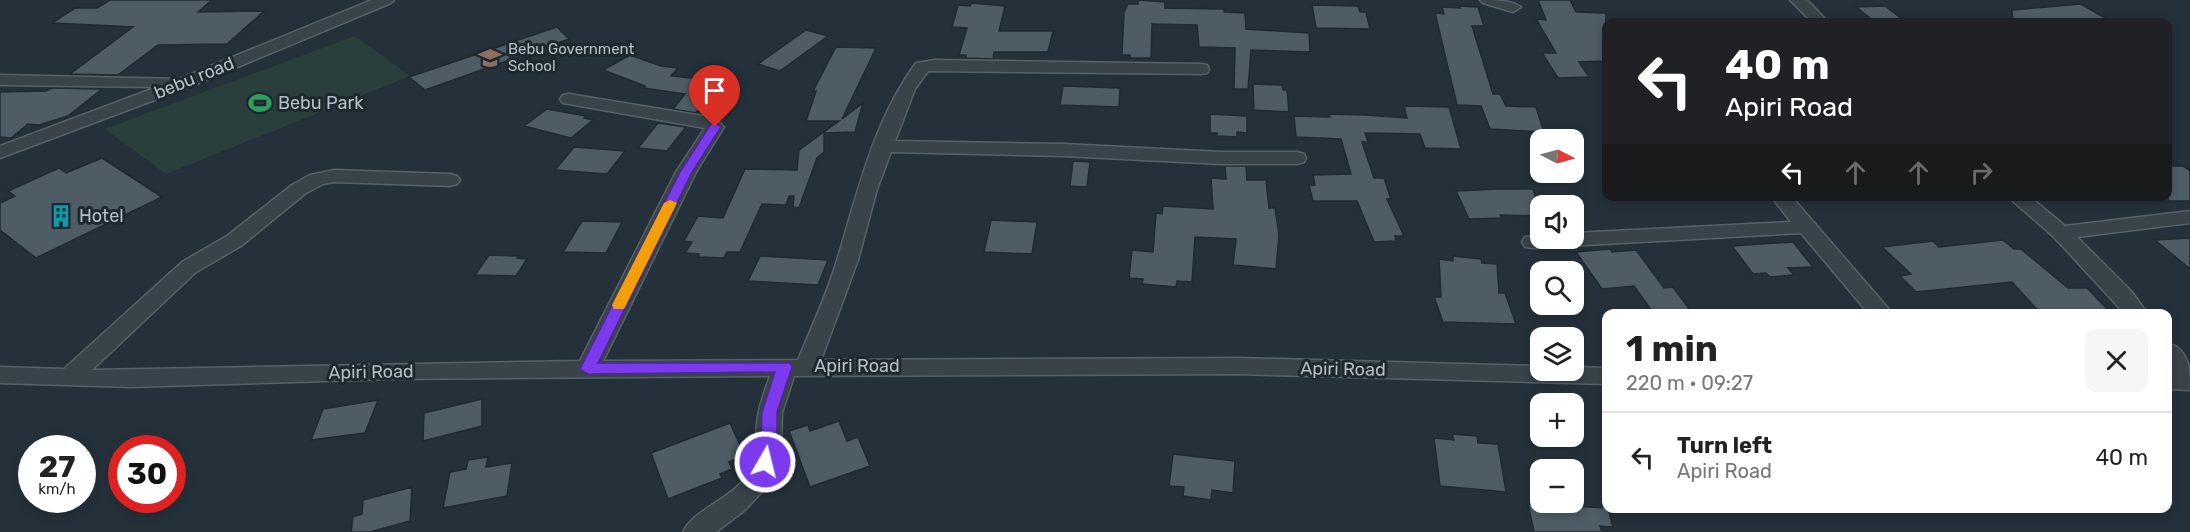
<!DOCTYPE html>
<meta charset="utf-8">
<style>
body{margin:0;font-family:Rubik,sans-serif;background:#f6f6f6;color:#222;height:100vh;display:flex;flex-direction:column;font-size:22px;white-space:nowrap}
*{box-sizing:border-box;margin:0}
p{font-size:20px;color:#767676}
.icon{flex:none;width:33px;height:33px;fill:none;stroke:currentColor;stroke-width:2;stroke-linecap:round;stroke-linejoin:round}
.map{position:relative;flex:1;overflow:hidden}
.details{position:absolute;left:1602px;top:309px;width:570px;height:204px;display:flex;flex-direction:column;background:#fff;border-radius:12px;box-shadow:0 3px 9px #0003}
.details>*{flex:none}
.banner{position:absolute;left:1602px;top:18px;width:570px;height:183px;border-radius:12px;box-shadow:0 3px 9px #0003;background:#202124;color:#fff;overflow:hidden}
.needle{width:39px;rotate:96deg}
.fabs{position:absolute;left:1530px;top:129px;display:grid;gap:12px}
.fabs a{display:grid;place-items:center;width:54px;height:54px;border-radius:12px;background:#fff;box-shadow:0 3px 9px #0003;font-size:30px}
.speed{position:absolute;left:18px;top:435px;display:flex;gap:12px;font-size:30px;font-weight:700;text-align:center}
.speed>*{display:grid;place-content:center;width:78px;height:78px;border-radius:50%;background:#fff;box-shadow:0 3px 9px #0003;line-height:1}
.speed small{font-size:15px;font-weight:400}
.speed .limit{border:9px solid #d22;background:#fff;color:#111}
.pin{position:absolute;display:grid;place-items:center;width:51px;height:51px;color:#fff;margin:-62px -26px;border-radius:50% 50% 50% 0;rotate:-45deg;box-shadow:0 0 6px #0007}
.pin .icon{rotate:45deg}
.me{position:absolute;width:66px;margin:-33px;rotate:8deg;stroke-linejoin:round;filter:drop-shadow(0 0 4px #0008)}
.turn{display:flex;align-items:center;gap:21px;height:126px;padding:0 24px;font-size:27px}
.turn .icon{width:78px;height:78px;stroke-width:2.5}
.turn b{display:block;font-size:42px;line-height:51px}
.lanes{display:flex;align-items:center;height:57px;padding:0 24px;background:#0003;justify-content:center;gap:30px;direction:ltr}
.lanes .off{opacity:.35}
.round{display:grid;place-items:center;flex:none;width:63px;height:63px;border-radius:12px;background:#f6f6f6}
.head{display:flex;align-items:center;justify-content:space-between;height:102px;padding:0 24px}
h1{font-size:36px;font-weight:700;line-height:45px}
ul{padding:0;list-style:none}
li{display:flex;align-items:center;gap:18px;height:90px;padding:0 24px;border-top:2px solid #e0e0e0}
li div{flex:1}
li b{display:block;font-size:22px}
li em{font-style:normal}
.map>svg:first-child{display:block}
.green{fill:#2a3f3c}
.building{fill:#4e5c65;stroke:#1f2a31;stroke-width:1.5}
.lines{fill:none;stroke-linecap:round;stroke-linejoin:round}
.minor-casing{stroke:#566168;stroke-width:3}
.minor{fill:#38434a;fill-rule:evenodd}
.route{fill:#7c3aed;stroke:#51269a;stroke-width:1.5}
.slow{fill:#f59e0b}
.labels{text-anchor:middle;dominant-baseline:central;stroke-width:6;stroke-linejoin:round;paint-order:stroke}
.far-poi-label{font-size:15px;fill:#b4bec6;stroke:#1d282f;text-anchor:start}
.street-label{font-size:18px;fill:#b4bec6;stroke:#1d282f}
.poi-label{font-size:18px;fill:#b4bec6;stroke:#1d282f;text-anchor:start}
</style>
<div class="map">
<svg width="2190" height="532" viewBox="0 0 2190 532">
<rect width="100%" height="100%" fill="#25313a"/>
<path class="green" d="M355,36L410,76L166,174L105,129Z"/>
<path class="building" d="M110,0H212L198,12L264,11L227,44L158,45L118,75L70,74L133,27L52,23L75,8H97Z
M1138,0L1165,2V8L1224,9V12L1245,13L1246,29L1309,33L1310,52L1251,50L1248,89H1234L1235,48L1199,47L1197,25L1152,24L1151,58H1130V55H1122L1124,12L1128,4H1138Z
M1538,0H1570L1576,12L1606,13V61L1579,62L1589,77L1558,78L1542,53H1556L1536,19L1546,20Z
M971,3L1005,6L999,31H1053L1048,52H994L993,59L966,58V55H959L967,28L952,27L958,5L970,6Z
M2081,4L2112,22H2013L2012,10Z
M1312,5L1358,6L1360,12H1366L1370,29L1316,28Z
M1459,6L1478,7L1484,26H1472L1493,94H1500L1506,106L1536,107L1544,132L1490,129L1481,106L1457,105L1435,13L1444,14L1442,7L1460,8Z
M1885,6L1906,22H1875L1856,7Z
M557,27L569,39L425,90L409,77Z
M806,30L828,36L780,71L758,64Z
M836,47L876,48L842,119L863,103L855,132L824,133V152L817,158L799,208L793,207L794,196H789L786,205L762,204L740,252H727L724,258L698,257L699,254L685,253L692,242L684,241L698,216L723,218L745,169L797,170L799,150L839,121H806L816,91H813Z
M630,55L661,66L678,68L671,76L721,81L696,113L673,109L685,94L644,88L645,86L603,70Z
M1253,84L1282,85L1283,90H1287L1289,112L1254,110Z
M1063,86L1120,88L1119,107L1060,105Z
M52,88L102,89L68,116L39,125L28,124L11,138L0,137V92L46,91Z
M1404,106L1449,107L1461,149L1425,148L1420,134L1365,133L1368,142H1362L1374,178H1384L1391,199H1387L1404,236H1395L1396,241L1374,242L1357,201H1313L1309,185H1315L1313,175L1351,174L1341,139L1296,137L1294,116L1330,117L1329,114L1365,115L1407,118Z
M547,109L586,116L584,118L593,120L571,138L524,126Z
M1210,114L1247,116V133L1237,132V137L1217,136V133H1210Z
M658,123L686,127L667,151L638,148Z
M574,147L625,151L607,174L555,170Z
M102,158L162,197L36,258L0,230V203L15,196L8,191L59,168L66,173Z
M1073,161L1090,162L1087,187L1070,186Z
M1225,166H1246L1247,180H1266L1269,208H1275L1279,235L1276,269L1233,265L1236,239L1195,237L1192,282L1177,281L1176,287L1142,284L1143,279L1129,278L1132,250L1153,252L1156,213L1162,214L1163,206L1213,209L1211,178L1226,179Z
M2168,166H2183L2190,171V201H2168Z
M1498,189H1533L1535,196H1540V216L1500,215L1502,218L1469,219L1456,191Z
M991,220L1037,222L1032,254L984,252Z
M582,221L622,222L606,253L563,252Z
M2190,238V269L2155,240Z
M2003,240L2014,249H2021L2068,288H2087L2112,314H2041L2012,282L1916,292L1900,276L1911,274L1882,247L1933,241L1939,247Z
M1793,242L1813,267L1788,268L1794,275L1770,277L1766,273L1753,274L1732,246Z
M1610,249L1612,252L1636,250L1664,288L1673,287L1693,314H1654L1634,286L1602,289L1576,252Z
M489,255L519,256L517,258L527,259L516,276L475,275Z
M760,256L828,260L818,285L748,281Z
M1453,256L1481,259L1482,263L1497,264L1499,293H1505L1516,324L1443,322L1434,297H1441L1439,259L1453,261Z
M482,399V426L423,441L424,413Z
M378,400L365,433L311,440L323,409Z
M839,421L847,441L858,437L870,466L810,487L789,431L808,425L810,431Z
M730,423L745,456L729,462L732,469L720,474L722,478L668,499L651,453Z
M1452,434L1477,436L1478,443L1498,444L1506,492L1440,486L1434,438L1454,440Z
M1173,454L1235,461L1233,493L1212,490L1211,500L1183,496L1184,487L1169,486Z
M488,457L486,467L512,463L507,496L443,508L450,472L466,469L468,460Z
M412,487L410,521L370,532H351L353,517L362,514L363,500Z
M1528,504L1608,508L1613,527L1600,526L1602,532H1534Z"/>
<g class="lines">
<g class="minor-casing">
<path id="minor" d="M372,0H394L391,3L192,86L0,158V146L157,87L0,85V75L179,79Z
M1480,0C1493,0 1511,0 1521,7L1513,12L1483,3Z
M1790,0H1807L1828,22H1812Z
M935,60L1201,64L1207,65L1209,69L1207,73L1201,74L928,71L915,89L895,141L1064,144L1221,152H1297L1304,154L1306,158L1304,162L1297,164H1221L1064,156L891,152L877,189L858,260L821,360L1237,358L1540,366V370H1574V367L1606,368V384L1237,374L794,376L782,413L781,447L770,483L745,510L716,532H683C695,507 737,498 750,470C759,451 754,431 759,411C761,400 766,388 770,376L391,379L130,387L0,383V367L64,369L182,262L227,236L292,185L310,175L334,170L450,174L457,176L460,180L457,184L450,186L334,182L323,184L306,193L241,246L196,272L92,370L580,361L676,172L705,128L563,103L560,99L563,95L569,94L709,117L715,118L724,127L696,172L603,361L798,360C812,326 828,292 838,257C858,191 874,120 916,63Z
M1771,196H1791L1893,314H1869L1801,233L1532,248L1525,247L1522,242L1525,237L1540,235V238H1574V233L1791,222Z
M2007,196H2029L2065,226L2190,211V223L2077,237L2131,291L2148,314H2125L2054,237Z
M2168,343C2190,350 2190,371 2190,390L2168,389V373H2173L2168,366Z"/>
</g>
<use href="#minor" class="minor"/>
</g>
<path class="route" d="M715,123L721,127L692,172L598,363H790L792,367L777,412V447L771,466L765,468L759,466L757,462L761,447L762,412L775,372L588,374L580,369L680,172L711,124Z"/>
<path class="slow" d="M670,200L677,203L624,309H614L612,305L664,203Z"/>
<defs>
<g id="school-bare" transform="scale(1.8)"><path d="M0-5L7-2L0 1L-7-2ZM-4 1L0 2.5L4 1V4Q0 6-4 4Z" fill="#8d6e63" stroke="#1d282f" stroke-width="2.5" paint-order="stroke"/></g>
<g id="stadium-bare" transform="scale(1.8)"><path d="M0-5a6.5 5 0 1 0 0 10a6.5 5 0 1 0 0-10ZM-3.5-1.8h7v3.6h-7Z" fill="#2e9e5b" stroke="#1d282f" stroke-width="2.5" paint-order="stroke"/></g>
<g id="building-bare" transform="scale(1.8)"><path d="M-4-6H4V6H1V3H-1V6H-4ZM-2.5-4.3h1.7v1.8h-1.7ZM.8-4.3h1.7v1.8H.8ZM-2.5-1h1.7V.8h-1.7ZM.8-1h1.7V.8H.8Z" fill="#0f9aa8" stroke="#1d282f" stroke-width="2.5" paint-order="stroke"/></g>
</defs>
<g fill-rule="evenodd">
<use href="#school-bare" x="490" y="58"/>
<use href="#stadium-bare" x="260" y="103"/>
<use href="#building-bare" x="61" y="216"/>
</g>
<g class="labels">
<g class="far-poi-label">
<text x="508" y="49">Bebu Government<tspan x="508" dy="17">School</tspan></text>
</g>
<g class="street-label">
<text transform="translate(194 78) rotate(-22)">bebu road</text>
<text x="857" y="366">Apiri Road</text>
<text transform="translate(1343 369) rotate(1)">Apiri Road</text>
<text transform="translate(371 372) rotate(-1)">Apiri Road</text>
</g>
<g class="poi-label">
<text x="278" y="103">Bebu Park</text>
<text x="79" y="216">Hotel</text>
</g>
</g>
</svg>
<div class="fabs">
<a><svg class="needle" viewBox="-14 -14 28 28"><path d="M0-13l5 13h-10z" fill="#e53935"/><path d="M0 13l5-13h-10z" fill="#767676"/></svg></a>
<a><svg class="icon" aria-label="sound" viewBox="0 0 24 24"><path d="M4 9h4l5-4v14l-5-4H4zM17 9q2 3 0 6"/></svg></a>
<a><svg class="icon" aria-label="search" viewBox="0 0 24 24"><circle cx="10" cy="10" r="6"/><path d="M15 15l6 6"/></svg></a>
<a><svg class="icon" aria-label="layers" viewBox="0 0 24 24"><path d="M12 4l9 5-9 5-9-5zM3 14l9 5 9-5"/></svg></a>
<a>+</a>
<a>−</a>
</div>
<div class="speed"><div>27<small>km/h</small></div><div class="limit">30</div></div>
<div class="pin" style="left:715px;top:127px;background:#d93025"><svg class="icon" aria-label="arrive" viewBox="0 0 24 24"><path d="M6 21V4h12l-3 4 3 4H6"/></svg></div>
<svg class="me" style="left:765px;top:462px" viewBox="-20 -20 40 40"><circle r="17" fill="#7c3aed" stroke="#fff" stroke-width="3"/><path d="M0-11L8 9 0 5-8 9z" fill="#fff"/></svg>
<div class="banner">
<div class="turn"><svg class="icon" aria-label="left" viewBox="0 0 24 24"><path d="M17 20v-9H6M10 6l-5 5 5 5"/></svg><div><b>40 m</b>Apiri Road</div></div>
<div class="lanes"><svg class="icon" aria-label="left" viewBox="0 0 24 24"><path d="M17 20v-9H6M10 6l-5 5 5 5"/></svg><svg class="icon off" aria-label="ahead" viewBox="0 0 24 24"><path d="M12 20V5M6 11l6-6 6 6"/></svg><svg class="icon off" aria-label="ahead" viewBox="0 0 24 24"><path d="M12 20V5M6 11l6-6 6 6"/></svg><svg class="icon off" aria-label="right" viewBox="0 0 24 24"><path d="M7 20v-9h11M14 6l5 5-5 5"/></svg></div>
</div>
<section class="details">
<div class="head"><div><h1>1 min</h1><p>220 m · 09:27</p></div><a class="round"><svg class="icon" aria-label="close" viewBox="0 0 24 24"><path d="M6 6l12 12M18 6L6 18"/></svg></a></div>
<ul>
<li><svg class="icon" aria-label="left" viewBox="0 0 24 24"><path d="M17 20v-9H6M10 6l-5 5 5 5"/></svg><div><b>Turn left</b><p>Apiri Road</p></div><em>40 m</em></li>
</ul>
</section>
</div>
